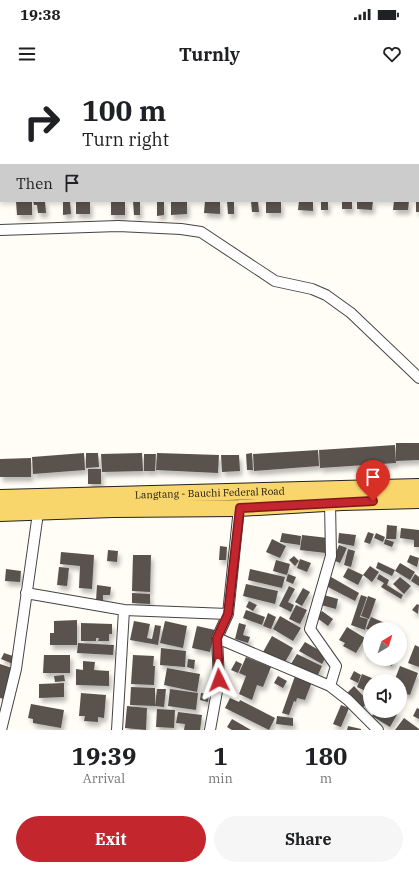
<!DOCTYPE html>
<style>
body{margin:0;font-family:"IBM Plex Serif",serif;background:#f6f6f6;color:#202124;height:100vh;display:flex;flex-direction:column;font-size:15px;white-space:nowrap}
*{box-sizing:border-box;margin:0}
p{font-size:13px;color:#757577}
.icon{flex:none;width:22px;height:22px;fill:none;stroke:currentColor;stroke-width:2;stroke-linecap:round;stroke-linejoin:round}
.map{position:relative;height:650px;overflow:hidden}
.details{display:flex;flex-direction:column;background:#fff;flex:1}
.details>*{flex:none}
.hud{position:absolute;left:0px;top:0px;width:419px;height:122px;box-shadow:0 2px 6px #0003;background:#fff;color:#202124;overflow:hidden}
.needle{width:26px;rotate:38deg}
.buttons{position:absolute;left:363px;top:542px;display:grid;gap:8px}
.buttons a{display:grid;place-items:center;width:44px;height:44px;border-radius:50%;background:#fff;box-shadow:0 2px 6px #0003;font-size:20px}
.pin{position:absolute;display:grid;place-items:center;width:34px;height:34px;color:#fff;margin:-41px -17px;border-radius:50% 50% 50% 0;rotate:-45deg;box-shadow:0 0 4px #0007}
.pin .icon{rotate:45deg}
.me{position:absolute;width:44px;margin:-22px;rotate:357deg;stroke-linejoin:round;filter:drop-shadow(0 0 3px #0008)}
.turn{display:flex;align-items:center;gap:14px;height:84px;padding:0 16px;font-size:18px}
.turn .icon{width:52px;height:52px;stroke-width:2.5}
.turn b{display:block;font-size:28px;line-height:34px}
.then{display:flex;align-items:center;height:38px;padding:0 16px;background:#0003;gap:8px;font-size:15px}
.eta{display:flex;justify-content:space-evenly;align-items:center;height:68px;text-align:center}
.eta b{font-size:24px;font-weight:700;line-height:28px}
.action{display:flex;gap:8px;margin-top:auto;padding:8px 16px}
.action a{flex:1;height:46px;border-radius:24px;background:#c4262e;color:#fff;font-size:16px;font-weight:700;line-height:46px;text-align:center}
.action a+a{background:#f6f6f6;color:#202124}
.status{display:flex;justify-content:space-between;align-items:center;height:28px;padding:0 20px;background:#fff;direction:ltr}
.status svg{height:11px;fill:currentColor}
header{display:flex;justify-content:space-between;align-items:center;height:52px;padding:0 16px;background:#fff;font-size:18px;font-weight:700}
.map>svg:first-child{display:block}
.building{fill:#5a524d;filter:url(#shadow)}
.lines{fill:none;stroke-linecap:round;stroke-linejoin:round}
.street-casing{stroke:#444;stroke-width:12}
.primary-casing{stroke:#222;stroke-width:18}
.street{stroke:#fff;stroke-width:10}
.primary{stroke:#f9d66b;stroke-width:16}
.route-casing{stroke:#7f191e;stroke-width:10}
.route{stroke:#c4262e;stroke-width:7}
.labels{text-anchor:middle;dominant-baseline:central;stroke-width:4;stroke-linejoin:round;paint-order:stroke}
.street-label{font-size:10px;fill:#111;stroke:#fff}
</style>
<div class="status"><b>19:38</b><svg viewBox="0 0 49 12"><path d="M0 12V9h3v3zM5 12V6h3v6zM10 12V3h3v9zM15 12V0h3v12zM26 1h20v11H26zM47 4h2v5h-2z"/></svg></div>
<header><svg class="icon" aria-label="menu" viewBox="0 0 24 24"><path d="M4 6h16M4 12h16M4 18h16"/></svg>Turnly<svg class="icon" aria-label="heart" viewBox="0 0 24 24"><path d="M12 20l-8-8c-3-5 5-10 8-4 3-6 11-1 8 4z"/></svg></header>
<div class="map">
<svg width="419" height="650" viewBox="0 0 419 650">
<defs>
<filter id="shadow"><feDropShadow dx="2.5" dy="4.5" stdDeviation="2" flood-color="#0004"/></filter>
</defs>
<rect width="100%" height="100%" fill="#fffdf5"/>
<path class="building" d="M16,121H32V135H17Z
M33,121H45L46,133H38L37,125H34Z
M63,121H70L71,134L63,135Z
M76,121H90V134H76Z
M111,121H125V135H111Z
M133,121H140V135H134Z
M157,121H164V135L157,136Z
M171,121H187V134L171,135Z
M205,121H220V134L204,133Z
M227,121H234V134H228Z
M251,121H258L259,132H252Z
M266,121H281V133H266Z
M299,121H313V131L298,130Z
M321,121H328V130H321Z
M342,121H352V129H342Z
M357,121H373L372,130L357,129Z
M394,121H409L408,130H393Z
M416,121H419V132H416Z
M396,363H419V380L396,381Z
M395,365L396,383L320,388L319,370Z
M318,370L319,386L254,391L253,374Z
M84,373L85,390L33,394L32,377Z
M86,373H98L99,387L86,388Z
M142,373L143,391L102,392L101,374Z
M157,373L219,375L218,393L156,390Z
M252,373L253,390H247L246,374Z
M144,374H156L155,391H144Z
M221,375H239L240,391L222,392Z
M31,378V397H0V379Z
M88,389H101V404H88Z
M387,445L397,446L396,459H386Z
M401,448L419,450V467H414V460L400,458Z
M368,452L374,454L370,464L364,462Z
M282,453L301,456L300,465L280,462Z
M339,453L356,455L354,466L338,463Z
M376,453L385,457L383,462L374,458Z
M302,455L328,458L326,473L300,470Z
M272,459L286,466L280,478L266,472Z
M385,459L394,462L392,467L384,464Z
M339,465L347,468L340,483L333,480Z
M220,466L227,467L226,480H219Z
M348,469L355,471L351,487L344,485Z
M108,470L118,471L117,482L107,481Z
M61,472L94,475L92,509L79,508L80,486L60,484Z
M133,475H151L150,512L132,511Z
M410,475L419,478L417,487L407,482Z
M294,476L299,481L295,486L289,480Z
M300,479L311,483L307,492L297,488Z
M276,480L290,484L287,495L273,491Z
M378,482L395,490L392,496L376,488Z
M400,483L415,492L410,500L395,491Z
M370,486L379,492L372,502L363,495Z
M59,487L69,488L67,506L57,505Z
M348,488L363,495L358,505L343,497Z
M6,489L21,491L20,502L5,501Z
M250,489L285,497L282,508L248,500Z
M288,494L296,497L293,504L286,501Z
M379,494L389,500L387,505L403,515L401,519L381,507L384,503L377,499Z
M415,494L419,497V506L411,501Z
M331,497L359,513L355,521L326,506Z
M400,497L411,506L404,514L393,504Z
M246,504L278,511L275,524L243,516Z
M97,505L111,507L110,515H103V522L96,521Z
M289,506L295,509L288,522L294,525L291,532L279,526Z
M303,508L310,512L302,526L295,522Z
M132,513L150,514V524L132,523Z
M324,515L338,519L336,529L321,525Z
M361,515L367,517L360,537L368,539L365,550L351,545Z
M368,516L376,519L369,539L361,536Z
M249,521L257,525L253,531L246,527Z
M417,524L419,525L418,534L412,530Z
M296,525L307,530L300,544L289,539Z
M246,530L265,537L262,545L243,538Z
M322,531L333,539L328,546L317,538Z
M268,533L276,537L271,549L263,546Z
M280,536L301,548L293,561L273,549Z
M371,537L399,549H370V550L366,549Z
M77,540V565H50V553H54V541Z
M134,541L150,544L147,558L152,559L155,545L161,546L158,565L130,560Z
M165,541L187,546L183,568L160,563Z
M81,543L112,544V554H109V561H98L99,558H96V561H81Z
M239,543L246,545L243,555L250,557L248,563L235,559Z
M197,546L215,550L210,572L192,568Z
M347,547L365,558L356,573L343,566L345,563L339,560Z
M272,556L293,568L284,584L263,572Z
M305,562L327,575L322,584L299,571Z
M78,563L114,565L113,575L77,573Z
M370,563V576L365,574Z
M415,565L419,567V587L408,583Z
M161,568L186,571L185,587L160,585Z
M4,573L16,577L13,584L1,579Z
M297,574L322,586L317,597L291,584Z
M44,575H70V593H43Z
M133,575L154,576L153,586H155L154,605L131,604Z
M246,577L271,587L263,607L257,605L252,620L239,614L246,596L239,593Z
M188,579L195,580L194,589L187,587Z
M376,579H395L392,586Z
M83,581L95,582L94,590L109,591V606L76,605V589L83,590Z
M236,581L242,584L238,593L231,590Z
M0,584L12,588L4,619L0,618Z
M400,586L418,593L410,615L400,612V601H392L393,598L395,599Z
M167,588L200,594L197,612L164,605Z
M354,591L361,595L358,603L350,599Z
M362,594L379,601H370V613L357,607Z
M64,595L65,601L55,602L54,596Z
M278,596L287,601L283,608L274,603Z
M295,596L312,602L305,620L297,618L296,622L294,621L289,635L282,633Z
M64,603V617L39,618V604Z
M354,606L369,622L362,628L347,613Z
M131,607L155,608V626L130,625Z
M157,609H166L164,627L155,626Z
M170,609L198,613L196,630L168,626Z
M81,613L106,615L104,638L98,637V642L84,641L85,636H79Z
M201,613L209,614L208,622L200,620Z
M230,618L239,622L240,620L275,638L269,650L225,628Z
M31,624L64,630L61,648L33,643V639L28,638Z
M341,625L349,628L341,647L333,644Z
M127,626L147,628L146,650L125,648Z
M417,628L419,629V639L413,636Z
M157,629L175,630L174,648L156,647Z
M375,631H399L390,647L372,636Z
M178,632L202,635L200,650H184L185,644L176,643Z
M277,636L293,638V646L276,644Z
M404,638L419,649V650H395Z
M232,639L251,650H232L227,647Z
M348,646L361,649V650H347Z"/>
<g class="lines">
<g class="street-casing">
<path id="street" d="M0,150L118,146L181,149L201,152L275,201L312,209L326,215L351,233L419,298
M26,513L124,530L228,534
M217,558L330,606L348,620L378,650
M330,606L336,586L310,549L331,476L330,423
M1,650L16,589L38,433
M117,650L124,530
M210,650L219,600L217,558L228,534L239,428"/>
</g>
<g class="primary-casing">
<g id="primary">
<path id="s1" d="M0,418L419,407"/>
<path d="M0,433L113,429L239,428L342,422L419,420"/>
</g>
</g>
<use href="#street" class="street"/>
<use href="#primary" class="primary"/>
</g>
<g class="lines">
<g class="route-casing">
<path id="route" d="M219,600L217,558L228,534L240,428L373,421"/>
</g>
<use href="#route" class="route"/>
</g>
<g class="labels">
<g class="street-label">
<text stroke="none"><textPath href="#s1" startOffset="210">Langtang - Bauchi Federal Road</textPath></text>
</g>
</g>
</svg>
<div class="buttons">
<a><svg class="needle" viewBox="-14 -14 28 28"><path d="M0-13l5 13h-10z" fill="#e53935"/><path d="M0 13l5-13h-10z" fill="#757577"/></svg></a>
<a><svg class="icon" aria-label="sound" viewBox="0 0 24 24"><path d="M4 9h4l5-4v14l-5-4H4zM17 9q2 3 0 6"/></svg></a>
</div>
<div class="pin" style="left:373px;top:421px;background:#d93025"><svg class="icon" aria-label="arrive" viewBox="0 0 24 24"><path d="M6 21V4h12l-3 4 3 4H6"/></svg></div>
<svg class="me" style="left:219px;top:600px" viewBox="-20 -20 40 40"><path d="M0-17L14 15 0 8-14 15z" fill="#c4262e" stroke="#fff" stroke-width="4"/></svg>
<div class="hud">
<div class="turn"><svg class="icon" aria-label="right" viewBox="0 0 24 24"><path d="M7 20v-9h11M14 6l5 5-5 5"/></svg><div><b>100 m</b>Turn right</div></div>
<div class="then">Then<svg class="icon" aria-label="arrive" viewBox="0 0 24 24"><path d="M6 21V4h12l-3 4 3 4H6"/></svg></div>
</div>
</div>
<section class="details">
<div class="eta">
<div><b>19:39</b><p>Arrival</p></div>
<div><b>1</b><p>min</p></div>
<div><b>180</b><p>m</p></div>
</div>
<div class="action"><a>Exit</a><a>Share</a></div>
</section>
